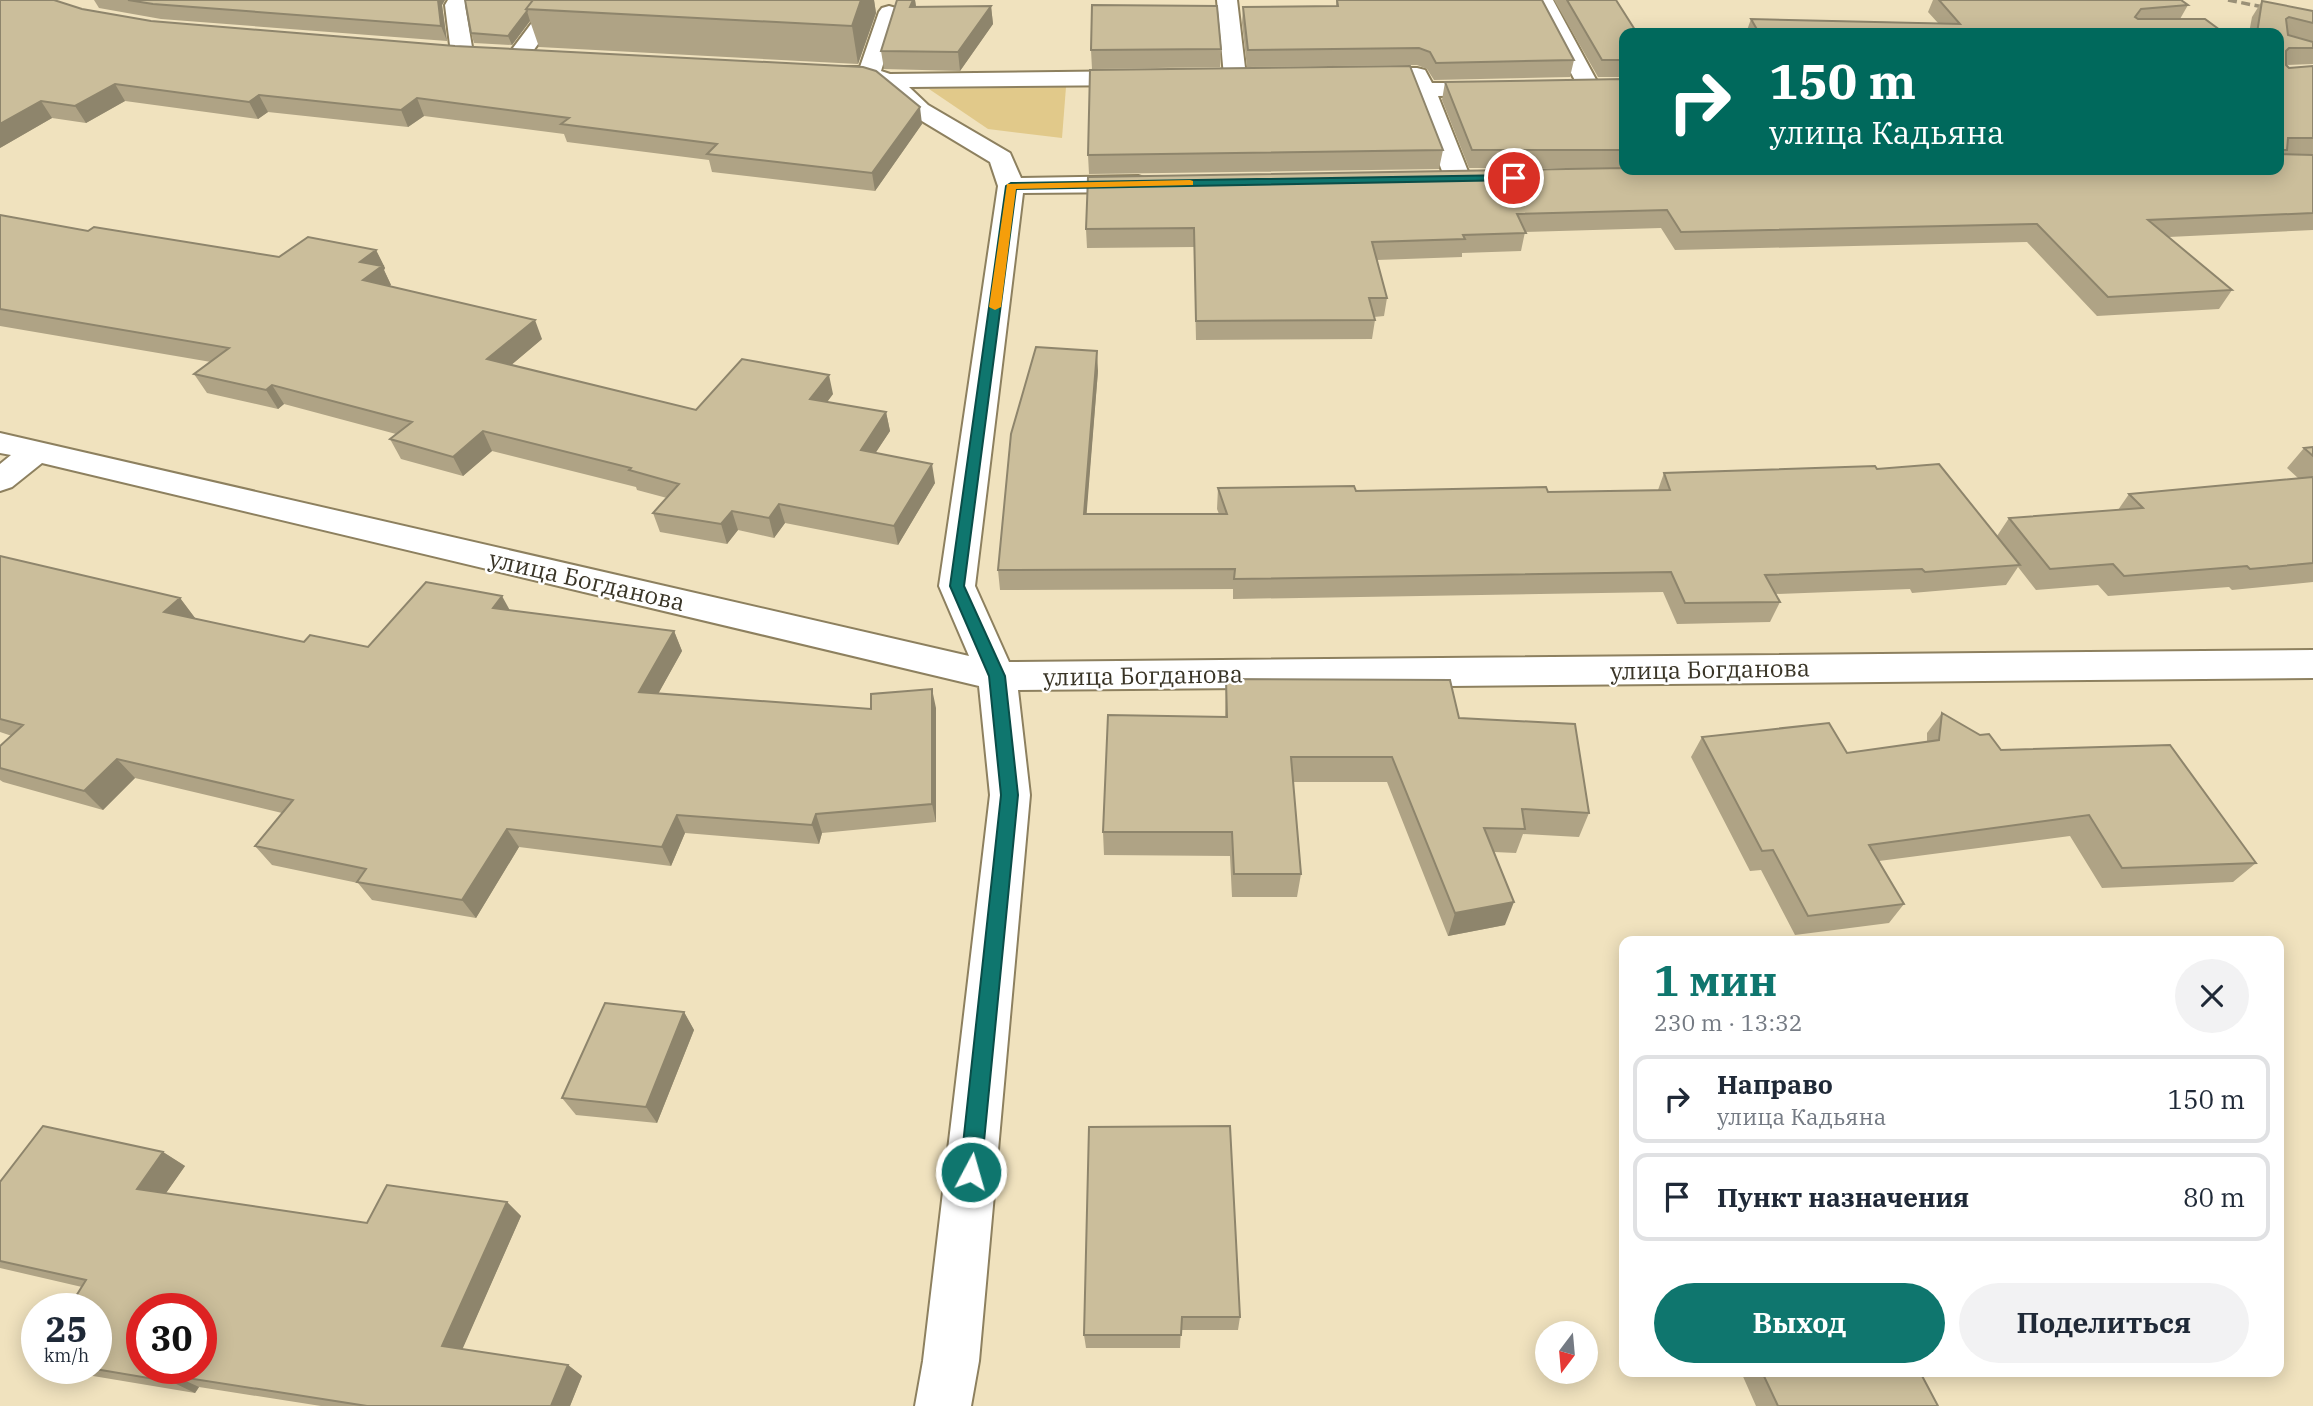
<!DOCTYPE html>
<html lang="ru">
<meta charset="utf-8">
<style>
body{margin:0;font-family:"IBM Plex Serif",serif;background:#f2f2f3;color:#1f2937;height:100vh;display:flex;flex-direction:column;font-size:26px;white-space:nowrap}
*{box-sizing:border-box;margin:0}
p{font-size:23px;color:#747a83}
.icon{flex:none;width:38px;height:38px;fill:none;stroke:currentColor;stroke-width:2;stroke-linecap:round;stroke-linejoin:round}
.map{position:relative;flex:1;overflow:hidden}
.drawer{position:absolute;left:1619px;top:936px;width:665px;height:441px;display:flex;flex-direction:column;background:#fff;border-radius:14px;box-shadow:0 4px 18px #0003}
.drawer>*{flex:none}
.guide{position:absolute;left:1619px;top:28px;width:665px;height:147px;border-radius:14px;box-shadow:0 4px 18px #0003;background:#00695c;color:#fff;overflow:hidden}
.needle{width:46px;rotate:196deg}
.controls{position:absolute;left:1535px;top:1321px;display:grid;gap:14px}
.controls a{display:grid;place-items:center;width:63px;height:63px;border-radius:50%;background:#fff;box-shadow:0 4px 18px #0003;font-size:35px}
.speed{position:absolute;left:21px;top:1293px;display:flex;gap:14px;font-size:35px;font-weight:700;text-align:center}
.speed>*{display:grid;place-content:center;width:91px;height:91px;border-radius:50%;background:#fff;box-shadow:0 4px 18px #0003;line-height:1}
.speed small{font-size:18px;font-weight:400}
.speed .limit{border:10px solid #d22;background:#fff;color:#111}
.pin{position:absolute;display:grid;place-items:center;width:60px;height:60px;color:#fff;margin:-30px;border:4px solid #fff;border-radius:50%;box-shadow:0 2px 7px #0007}
.me{position:absolute;width:77px;margin:-38px;rotate:6deg;stroke-linejoin:round;filter:drop-shadow(0 0 5px #0008)}
.turn{display:flex;align-items:center;gap:24px;height:147px;padding:0 35px;font-size:32px}
.turn .icon{width:91px;height:91px;stroke-width:2.5}
.turn b{display:block;font-size:49px;line-height:60px}
.round{display:grid;place-items:center;flex:none;width:74px;height:74px;border-radius:37px;background:#f2f2f3}
.headline{display:flex;align-items:center;justify-content:space-between;height:119px;padding:0 35px}
h1{font-size:42px;font-weight:700;line-height:52px;color:#0f766e}
.primary-button{display:flex;gap:14px;margin-top:auto;padding:14px 35px}
.primary-button a{flex:1;height:80px;border-radius:42px;background:#0f766e;color:#fff;font-size:28px;font-weight:700;line-height:80px;text-align:center}
.primary-button a+a{background:#f2f2f3;color:#1f2937}
ul{padding:0;list-style:none}
li{display:flex;align-items:center;gap:21px;height:88px;margin:0 14px 10px;padding:0 21px;border:4px solid #e0e1e3;border-radius:14px}
li div{flex:1}
li b{display:block;font-size:26px}
li em{font-style:normal}
.map>svg:first-child{display:block}
.green{fill:#e1c98a}
.lines{fill:none;stroke-linecap:round;stroke-linejoin:round}
.minor-casing{stroke:#8d805f;stroke-width:4}
.minor{fill:#fff;fill-rule:evenodd}
.rail{stroke:#9a9077;stroke-width:3.5;stroke-dasharray:9 4.5;stroke-linecap:butt}
.wall{fill:#afa385}
.shaded-wall{fill:#8e856c}
.building{fill:#cbbe9b;stroke:#8e856c;stroke-width:2;fill-rule:evenodd}
.route{fill:#0f766e;stroke:#0a4d48;stroke-width:2}
.slow{fill:#f59e0b}
.labels{text-anchor:middle;dominant-baseline:central;stroke-width:5;stroke-linejoin:round;paint-order:stroke}
.street-label{font-size:24px;fill:#393426;stroke:#fff}
</style>
<div class="map">
<svg width="2313" height="1406" viewBox="0 0 2313 1406">
<rect width="100%" height="100%" fill="#f0e2be"/>
<path class="green" d="M1066,87L1062,138L988,129L929,89Z"/>
<g class="lines">
<g class="minor-casing">
<path id="minor" d="M448,0H468L465,5L473,53L470,58H454L451,53L445,5Z
M549,0H569L526,61H510L507,56Z
M1217,0H1237L1246,76L1243,81H1227L1224,76Z
M1533,0H1553L1600,87L1597,92H1581Z
M889,6L896,8L899,12L881,71L890,74L1142,71L1150,73L1153,78L1150,83L1142,85L909,87L928,105L1010,153L1021,178L1138,176L1147,179L1151,184L1147,189L1138,192L1023,193L975,586L1009,662L2313,650V678L1018,690L1030,795L979,1361L971,1406H915L923,1361L990,795L979,686L42,463L12,487L0,491V464L11,455L0,453V433L969,656L939,586L998,186L990,162L912,115L880,86L866,81L827,77L824,72L827,67H860L879,12L882,8Z
M1360,68H1417L1425,70L1432,83H1504L1507,88L1504,93L1496,95L1438,96L1471,179L1467,184L1458,187L1449,184L1445,179L1409,82L1352,80L1349,75L1352,70Z"/>
</g>
<use href="#minor" class="minor"/>
<path class="rail" d="M2228,0L2313,17"/>
</g>
<path class="wall" d="M94,0H445L442,5L447,41L161,19L99,8Z
M465,0H874L876,13L858,64L539,47L530,21L512,45L474,43L471,33Z
M915,0L916,7L991,6L993,24L960,71L884,69L881,51Z
M1336,0H1542L1574,60L1570,77L1434,80L1427,69L1417,65L1247,67L1242,23L1243,7L1336,6Z
M1554,0H1616L1624,33V77H1598Z
M1933,0H2181L2188,5L2180,19L2224,33H1746L1751,19L1938,23L1928,12Z
M2262,1L2313,11V64L2287,65L2289,68L2313,66V230L2169,237L2232,290L2219,309L2097,316L2027,242L1675,250L1661,228L1525,232L1521,251L1462,253V257L1377,260L1387,298L1384,316L1374,317L1375,320L1372,339L1196,340L1194,247L1087,248L1086,229L2278,170V33H2249L2252,17Z
M82,9L151,21L922,124L875,191L712,172L709,160L567,142L564,134L424,116L408,127L268,112L258,119L125,101L86,123L52,118L0,148Z
M1221,49L1220,67L1092,69L1091,50Z
M1624,79V168H1469L1442,100L1445,82Z
M1443,150L1439,169L1089,174L1088,155Z
M0,215L88,231L279,257L376,250L385,268L384,270L391,285L389,286L542,339L511,365L696,410L833,394L827,402L886,412L890,431L875,453L935,483L898,545L785,523L774,538L738,530L727,544L660,532L653,513L667,498L637,490L636,487L492,451L463,476L401,459L390,439L396,434L284,404L278,409L207,393L194,374L211,362L0,326Z
M1098,371L1086,514H1219L1217,509L1218,488L1356,491L1548,492L1658,490L1664,473L1877,469L1997,536L2009,518L2118,510L2129,494L2298,478L2287,468L2304,448L2313,447V582L2232,590L2229,587L2108,596L2098,585L2036,590L2018,567L2006,585L1912,593L1910,589L1775,594L1780,602L1770,622L1677,624L1663,592L1233,599V589L1000,590L998,570Z
M0,556L180,598L195,618L194,619L304,642L368,647L509,610L674,631L682,651L658,694L871,709L936,708V822L822,833L819,844L685,833L671,866L519,847L476,918L372,900L358,883L272,865L255,846L282,813L135,778L103,810L3,782L0,780V746L12,736L0,732Z
M1226,679L1459,718L1589,813L1579,837L1523,834L1516,853L1494,852L1505,925L1448,936L1387,782H1293L1301,874L1297,897H1232L1230,856L1104,855L1103,832L1225,717Z
M1942,713L2001,750L2256,863L2233,882L2102,888L2070,836L1879,861L1904,904L1889,923L1795,935L1761,870L1750,871L1691,757L1702,737L1847,753L1927,742V733Z
M684,1012L694,1030L657,1123L576,1115L562,1098Z
M1230,1126L1240,1317L1238,1330H1181L1180,1348H1086L1084,1335Z
M163,1152L185,1166L166,1193L367,1223L507,1202L521,1216L462,1349L568,1365L582,1376L570,1406H321L199,1387L195,1393L87,1375L72,1368H96L82,1287L0,1268V1182Z
M1741,1372H1920L1938,1406H1756Z"/>
<path class="shaded-wall" d="M438,0H445L442,5L447,41L441,26Z
M861,0H874L876,13L858,64L852,26Z
M913,0H915L917,13L910,7Z
M991,6L993,24L960,71L958,52Z
M527,11L530,21L512,45L508,36Z
M115,84L125,101L86,123L75,106Z
M259,95L268,112L258,119L249,102Z
M417,98L424,116L408,127L401,110Z
M41,101L52,118L0,148V124Z
M920,107L922,124L875,191L872,173Z
M376,250L385,268L384,270L391,285L373,299L363,280L360,262Z
M535,320L542,339L496,378L487,359Z
M1097,351L1098,371L1085,534L1084,514Z
M829,375L833,394L815,418L810,399Z
M272,385L284,404L278,409L266,390Z
M886,412L890,431L865,469L861,450Z
M483,431L492,451L463,476L453,457Z
M932,464L935,483L898,545L894,526Z
M779,504L785,523L774,538L769,518Z
M732,511L738,530L727,544L721,524Z
M502,596L513,616L493,608Z
M180,598L195,618L179,632L164,612Z
M674,631L682,651L648,712L639,692Z
M932,689L936,708V822L932,804Z
M117,759L135,778L103,810L84,791Z
M816,814L822,833L819,844L812,825Z
M677,815L685,833L671,866L662,847Z
M507,829L519,847L476,918L462,900Z
M1514,902L1505,925L1448,936L1455,913Z
M684,1012L694,1030L657,1123L646,1107Z
M163,1152L185,1166L159,1203L137,1189Z
M507,1202L521,1216L459,1357L442,1346Z
M568,1365L582,1376L570,1406H551Z
M175,1376L199,1387L195,1393L172,1382Z"/>
<path class="building" d="M0,0H54L82,9L151,21L455,46L863,67L876,71L920,107L872,173L707,154L717,144L561,124L569,118L417,98L401,110L259,95L249,102L115,84L75,106L41,101L0,124Z
M128,0H438L441,26L153,4Z
M465,0H533L526,9L527,11L508,36L471,33Z
M533,0H861L852,26L526,9Z
M897,0H913L910,7L991,6L958,52L881,51Z
M1337,0H1542L1574,60L1436,63L1430,52L1419,48L1248,50L1243,7L1338,6Z
M1567,0H1616L1637,33H1624V60H1602Z
M1939,0H2181L2188,5L2141,9L2135,17L2138,19H2205L2224,33H1759L1751,19L1960,24Z
M2262,1L2313,11V23L2289,17L2286,19L2288,35L2313,42V48H2289L2286,51V65L2289,68L2313,66V138H2288L2287,150H2279V154L2313,155V213L2148,220L2232,290L2108,297L2037,224L1681,232L1667,210L1517,214L1526,233L1463,235L1465,239L1372,242L1387,298H1369L1375,320L1196,321L1194,228L1086,229L1088,177L1624,168V170H2278V33H2257Z
M1092,5L1217,6L1221,49L1091,50Z
M1410,66L1443,150L1088,155L1090,70Z
M1624,79V150H1472L1445,82Z
M0,215L88,231L94,227L279,257L308,237L376,250L360,262L382,266L363,280L535,320L487,359L696,410L742,359L829,375L810,399L886,412L861,450L932,464L894,526L779,504L769,518L732,511L721,524L653,513L679,484L629,470L631,468L483,431L453,457L390,439L412,422L272,385L266,390L194,374L229,348L0,309Z
M1036,347L1097,351L1084,514H1227L1218,488L1354,486L1356,491L1546,487L1548,492L1670,490L1664,473L1875,466L1877,469L1939,464L2020,565L1925,572L1922,569L1765,575L1780,602L1685,603L1671,572L1234,579L1235,569L998,570L1011,434Z
M2313,447V456L2304,448Z
M2313,477V563L2250,569L2247,566L2124,576L2113,564L2050,569L2009,518L2143,508L2129,494Z
M0,556L180,598L164,612L304,642L310,635L368,647L426,582L502,596L493,608L674,631L639,692L871,709V694L932,689V804L816,814L812,825L677,815L662,847L507,829L462,900L357,882L366,869L255,846L293,800L117,759L84,791L0,768V746L23,725L0,719Z
M1226,679L1450,680L1459,718L1575,724L1589,813L1522,809L1525,829L1484,828L1514,902L1455,913L1392,757H1291L1301,874H1234L1232,832H1103L1108,715L1227,717Z
M1942,713L1980,735L1989,734L2001,750L2170,745L2256,863L2122,868L2089,815L1869,845L1904,904L1808,916L1773,850L1762,851L1702,737L1829,723L1847,753L1939,740Z
M605,1003L684,1012L646,1107L562,1098Z
M43,1126L163,1152L137,1189L367,1223L387,1185L507,1202L442,1346L568,1365L551,1406H367L175,1376L172,1382L89,1368H96V1309H68L86,1280L0,1261V1182ZM142,1309H201V1368H142Z
M1230,1126L1240,1317H1182L1181,1335H1084L1089,1127Z
M1762,1372H1920L1938,1406H1778Z"/>
<path class="route" d="M1514,175L1517,176V180L1016,189L964,586L1005,676L1018,795L981,1172L978,1180L971,1183L964,1180L960,1172L1001,795L989,676L950,586L1006,186L1011,183Z"/>
<path class="slow" d="M1190,180L1193,181V185L1016,189L1001,307L995,310L989,307L1007,184Z"/>
<g class="labels">
<g class="street-label">
<text transform="translate(587 580) rotate(13)">улица Богданова</text>
<text transform="translate(1710 669) rotate(-1)">улица Богданова</text>
<text transform="translate(1143 675) rotate(-1)">улица Богданова</text>
</g>
</g>
</svg>
<div class="controls">
<a><svg class="needle" viewBox="-14 -14 28 28"><path d="M0-13l5 13h-10z" fill="#e53935"/><path d="M0 13l5-13h-10z" fill="#747a83"/></svg></a>
</div>
<div class="speed"><div>25<small>km/h</small></div><div class="limit">30</div></div>
<div class="pin" style="left:1514px;top:178px;background:#d93025"><svg class="icon" aria-label="arrive" viewBox="0 0 24 24"><path d="M6 21V4h12l-3 4 3 4H6"/></svg></div>
<svg class="me" style="left:971px;top:1172px" viewBox="-20 -20 40 40"><circle r="17" fill="#0f766e" stroke="#fff" stroke-width="3"/><path d="M0-11L8 9 0 5-8 9z" fill="#fff"/></svg>
<div class="guide">
<div class="turn"><svg class="icon" aria-label="right" viewBox="0 0 24 24"><path d="M7 20v-9h11M14 6l5 5-5 5"/></svg><div><b>150 m</b>улица Кадьяна</div></div>
</div>
<section class="drawer">
<div class="headline"><div><h1>1 мин</h1><p>230 m · 13:32</p></div><a class="round"><svg class="icon" aria-label="close" viewBox="0 0 24 24"><path d="M6 6l12 12M18 6L6 18"/></svg></a></div>
<ul>
<li><svg class="icon" aria-label="right" viewBox="0 0 24 24"><path d="M7 20v-9h11M14 6l5 5-5 5"/></svg><div><b>Направо</b><p>улица Кадьяна</p></div><em>150 m</em></li>
<li><svg class="icon" aria-label="arrive" viewBox="0 0 24 24"><path d="M6 21V4h12l-3 4 3 4H6"/></svg><div><b>Пункт назначения</b></div><em>80 m</em></li>
</ul>
<div class="primary-button"><a>Выход</a><a>Поделиться</a></div>
</section>
</div>
